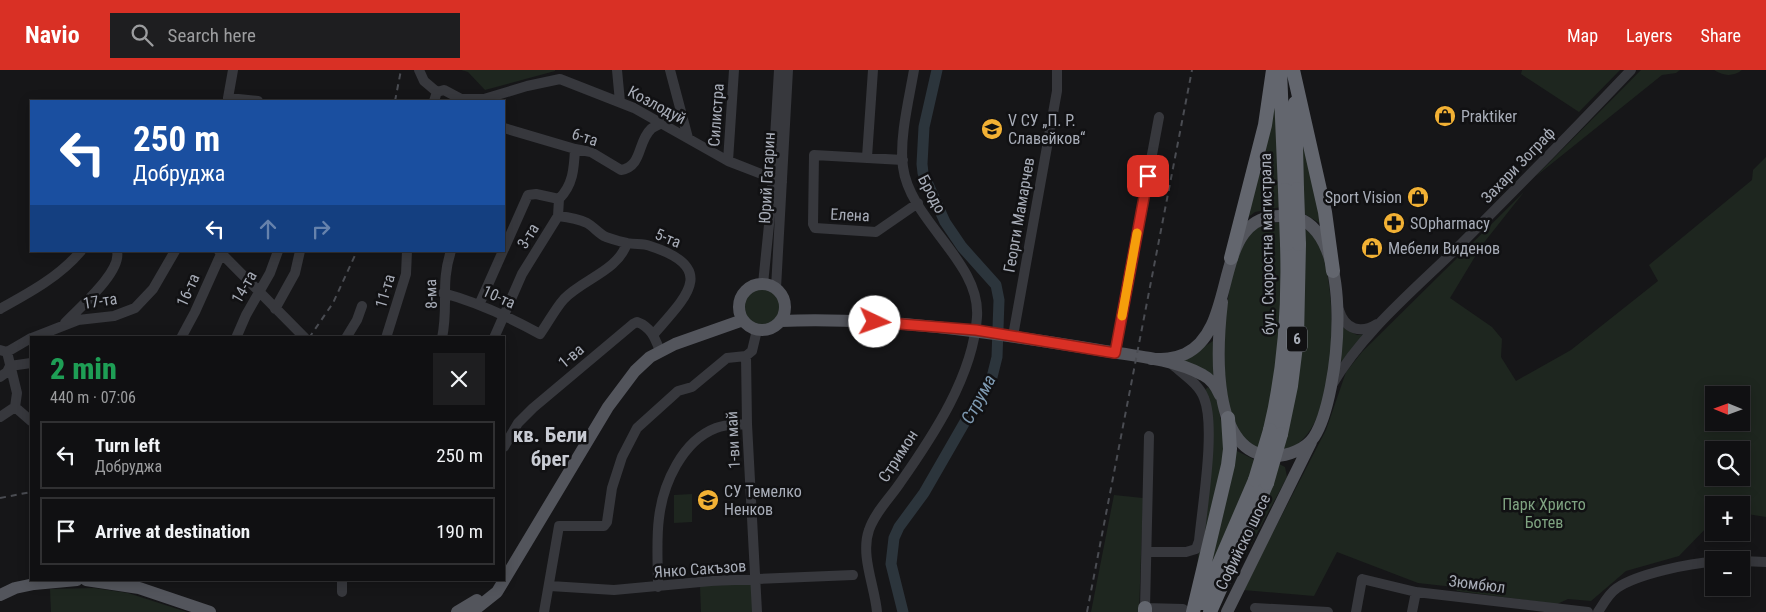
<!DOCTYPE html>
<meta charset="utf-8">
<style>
body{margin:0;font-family:"Roboto Condensed",sans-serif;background:#1e1e20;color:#f1f3f6;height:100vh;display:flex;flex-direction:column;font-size:19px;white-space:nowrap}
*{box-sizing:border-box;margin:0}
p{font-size:16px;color:#9c9d9f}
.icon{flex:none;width:28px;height:28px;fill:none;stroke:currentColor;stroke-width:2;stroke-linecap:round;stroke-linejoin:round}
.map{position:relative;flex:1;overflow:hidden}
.sheet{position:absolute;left:30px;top:266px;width:475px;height:245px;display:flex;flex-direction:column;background:#101012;border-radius:0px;box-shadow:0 2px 12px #0003,0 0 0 1px #303032}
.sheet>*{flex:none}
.banner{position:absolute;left:30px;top:30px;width:475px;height:152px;border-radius:0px;box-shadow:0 2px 12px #0003,0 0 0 1px #303032;background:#1a4fa0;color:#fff;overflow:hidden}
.needle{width:32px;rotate:271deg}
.fabs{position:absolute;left:1705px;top:316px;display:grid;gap:10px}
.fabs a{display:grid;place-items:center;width:45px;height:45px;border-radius:0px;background:#101012;box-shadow:0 2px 12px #0003,0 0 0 1px #303032;font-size:25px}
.pin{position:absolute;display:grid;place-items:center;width:42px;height:42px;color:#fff;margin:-21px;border-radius:10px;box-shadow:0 2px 8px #0006}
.me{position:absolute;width:55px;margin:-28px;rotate:93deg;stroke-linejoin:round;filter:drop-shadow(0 0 4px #0008)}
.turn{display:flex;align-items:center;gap:18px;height:105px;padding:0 20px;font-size:22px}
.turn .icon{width:65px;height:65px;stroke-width:2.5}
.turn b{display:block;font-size:35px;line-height:42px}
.lanes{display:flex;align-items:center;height:48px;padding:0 20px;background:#0003;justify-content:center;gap:25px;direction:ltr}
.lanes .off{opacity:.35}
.round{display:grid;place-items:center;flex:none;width:52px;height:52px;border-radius:0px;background:#1e1e20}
.summary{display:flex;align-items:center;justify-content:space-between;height:85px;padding:0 20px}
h1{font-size:30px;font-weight:800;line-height:38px;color:#1e9e55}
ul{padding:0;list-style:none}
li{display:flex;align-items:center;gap:15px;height:68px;margin:0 10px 8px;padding:0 10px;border:2px solid #303032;border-radius:0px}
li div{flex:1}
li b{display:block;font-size:19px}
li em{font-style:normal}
header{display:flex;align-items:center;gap:30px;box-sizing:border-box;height:70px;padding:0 25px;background:#d93025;color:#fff}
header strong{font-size:24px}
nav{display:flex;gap:28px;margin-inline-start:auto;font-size:18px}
.search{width:350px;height:45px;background:#1e1e20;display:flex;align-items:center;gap:12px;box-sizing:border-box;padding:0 18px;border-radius:0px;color:#9c9d9f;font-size:19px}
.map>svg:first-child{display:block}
.green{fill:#1e261f;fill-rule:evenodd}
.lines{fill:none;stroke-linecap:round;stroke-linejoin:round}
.river{stroke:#2c353c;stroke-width:11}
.minor{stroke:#37383d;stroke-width:10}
.major{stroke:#53555c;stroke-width:12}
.highway{stroke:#63666e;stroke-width:14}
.rail{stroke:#4a4c52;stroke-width:2;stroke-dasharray:6 5;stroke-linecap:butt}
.highway-bridge{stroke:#63666e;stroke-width:14}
.route-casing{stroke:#8d1f18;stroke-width:12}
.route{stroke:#d93025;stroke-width:9}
.slow{stroke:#f59e0b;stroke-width:9}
.labels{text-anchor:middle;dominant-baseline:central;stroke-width:5;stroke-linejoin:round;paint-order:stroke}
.shield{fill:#111113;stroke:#7b7e86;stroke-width:1}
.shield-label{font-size:15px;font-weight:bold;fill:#a8adb8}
.street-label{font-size:16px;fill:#a8adb8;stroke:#111113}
.poi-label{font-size:16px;fill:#a8adb8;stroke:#111113;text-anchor:start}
.park-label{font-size:16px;fill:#7fa381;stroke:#111113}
.water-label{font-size:18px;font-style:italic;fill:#7f9bb3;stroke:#111113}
.district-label{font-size:21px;font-weight:bold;fill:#c9ccd4;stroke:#111113}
</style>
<header>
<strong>Navio</strong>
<div class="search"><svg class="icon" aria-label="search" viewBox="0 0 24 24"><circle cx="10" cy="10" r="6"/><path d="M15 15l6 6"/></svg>Search here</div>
<nav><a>Map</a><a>Layers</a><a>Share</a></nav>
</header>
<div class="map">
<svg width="1766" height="542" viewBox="0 0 1766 542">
<rect width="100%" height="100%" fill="#161618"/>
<path class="green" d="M461,0H555V1L485,20L468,2Z
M1522,0H1620L1579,42L1521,4Z
M1641,0H1680L1676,3L1662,5L1535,107Z
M1714,0H1742C1733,7 1723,6 1714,0Z
M1277,14L1281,137L1255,142L1242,152Z
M1299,37L1321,154L1303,143Z
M1766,87V447L1741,443V435H1714V450L1679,486L1626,501L1591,531L1568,529L1557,534L1457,521L1454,517L1418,513L1337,482L1314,526L1243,520L1326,360L1346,302L1362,282L1524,122L1482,175L1450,228L1492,257L1502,269L1501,287L1516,311L1571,280L1658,211L1649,195L1752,110L1753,100ZM1714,325H1741V352H1714ZM1714,380H1741V408H1714Z
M1281,152L1284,220L1276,314L1260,378C1252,375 1244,369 1239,362C1215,326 1220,186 1256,159C1263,154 1272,153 1281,152Z
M1303,157C1308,162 1316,167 1319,174C1338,218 1339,339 1300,372C1295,376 1288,378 1283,380Z
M744 237a19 19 0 1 1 38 0a19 19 0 1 1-38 0Z
M1342,257L1357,265L1367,264L1341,292Z
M1213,271L1215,310L1179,293Z
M1208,317L1216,326L1226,375L1196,506L1210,380L1204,321Z
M1235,380L1257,391L1202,523Z
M1279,394L1285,397L1287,407L1215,542L1259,448Z
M692,424V452L674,453V425Z
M1114,425L1143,428L1139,542H1091Z
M752,514L753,542H701L700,516Z
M94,518L128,523L187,542H51L50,519Z"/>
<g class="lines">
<path class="river" d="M903,542L891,494L894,468L899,457L924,423L966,350L980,331L991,311L997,287L999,230L996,215L962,177L945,152L923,103L922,94L924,57L937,0"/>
<path class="minor" d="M419,0L424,11L437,22
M617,0L620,32
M670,0L688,68
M228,28L233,0
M228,31V28L258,31
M434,31L437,22L444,20L461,29H484L527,16L560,9L634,38L728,91L782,112
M504,58L575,79L591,82L621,100C643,96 637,72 651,59C653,57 658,55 662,53
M867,87L873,0
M903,90L814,85L813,154L815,158L876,162L918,133
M728,91L734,0
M558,146C567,147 579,149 587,153C594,157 599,164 606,167C612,169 621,172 627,173C635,175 643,173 650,176C719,198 686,227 653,265
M504,179L528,125L536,124L559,129
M219,181L305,268
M763,214L771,135L779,0
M776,218L788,0
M443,223C477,232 509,247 540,264C548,253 555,239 564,229C583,209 618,201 627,173
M479,235L503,181
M0,239C29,223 59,207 81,181
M275,239L295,203L300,181
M1339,240C1345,260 1361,264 1377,254
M65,253C79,238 122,202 117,181
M757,260L752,281L746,286L747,354L757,542
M1013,266L1057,21V0
M32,268L78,250L114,246L135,238L153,219L175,181
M181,268L195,242L221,184
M236,268L246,245L270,203L278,181
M346,268L357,250L362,236
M386,268L406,204L407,181
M442,268C449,235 440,214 451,181
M494,268L522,204L558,146L559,129C573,115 574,99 575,79
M0,280L7,282L31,268
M7,282L17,323L15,337L31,351
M1115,283L1159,47
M0,307L7,302L10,296L31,293
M1332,315C1363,262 1414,220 1458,177C1516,119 1574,60 1631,0
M0,347L15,337
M1149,366L1145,538L1183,539
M504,377L518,353L533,338L633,254L637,252C651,257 655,268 660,281
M1148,482H1186L1196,479L1199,471C1202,438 1216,357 1204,328C1199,314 1184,305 1173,295
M1741,491L1766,492
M550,516L614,520L711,511L853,505
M658,517C658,494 656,470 659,448C663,414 682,371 716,358C726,354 736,355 747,354
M342,522V510
M1255,538L1328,542
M544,542L559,456H604L607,452L612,418L622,387L637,358L678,321L692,317L727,288L746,286
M877,542C875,517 860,485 869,460C875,442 890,428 900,413C933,366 973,306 977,247C981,192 910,151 903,97C899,69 909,29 914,0
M1356,542L1362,509L1416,522L1588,542
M1412,542L1416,522
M1598,542C1603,534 1609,523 1617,518C1637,504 1690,493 1714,492"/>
<path class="major" d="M739 237a23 23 0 1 1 46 0a23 23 0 1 1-46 0Z
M781,251C886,247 989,262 1093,279C1126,285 1173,288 1203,305C1211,309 1216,316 1220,325
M1151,289C1163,289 1174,289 1185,284C1243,257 1207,134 1292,147C1358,157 1340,327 1314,367C1306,379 1288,386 1274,386C1209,387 1217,275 1222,232
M86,510L139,518L210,542
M0,525L15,518L34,514L77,510
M457,542L477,530
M472,542L497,522L608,337L635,301L650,287L675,274L743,250
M1227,542L1311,372"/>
<path class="highway" d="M1280,0L1285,120
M1293,0L1325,142L1333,201
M1295,33L1297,119
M1231,188L1265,55L1273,0
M1270,360C1285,298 1289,238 1287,174
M1281,364L1291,316L1297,268L1299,174
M1202,533L1255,410
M1145,542V538
M1193,542L1228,395L1230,379L1228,348
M1210,542L1267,413"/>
<path class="rail" d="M395,31L401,0
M309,268L333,233L357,181
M0,428L31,422
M1087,542L1192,0"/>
<path class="highway-bridge" d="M1297,119L1299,174
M1285,120L1287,174
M1255,410L1270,360
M1267,413L1281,364"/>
</g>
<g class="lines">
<g class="route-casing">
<path id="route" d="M875,252L976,260L1115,283L1148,106"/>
</g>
<use href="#route" class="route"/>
<path class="slow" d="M1122,246L1137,163"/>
</g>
<defs>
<g id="shop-disc" transform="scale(1.125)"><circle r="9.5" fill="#f2b134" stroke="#111113"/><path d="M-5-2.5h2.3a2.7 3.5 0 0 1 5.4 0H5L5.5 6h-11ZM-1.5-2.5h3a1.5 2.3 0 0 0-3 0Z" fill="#111"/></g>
<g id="school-disc" transform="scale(1.125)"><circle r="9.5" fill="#f2b134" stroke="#111113"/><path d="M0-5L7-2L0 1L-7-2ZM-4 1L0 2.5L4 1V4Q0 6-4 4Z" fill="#111"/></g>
<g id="pharmacy-disc" transform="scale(1.125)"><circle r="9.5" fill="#f2b134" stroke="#111113"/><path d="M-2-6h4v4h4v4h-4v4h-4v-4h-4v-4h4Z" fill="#111"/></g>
</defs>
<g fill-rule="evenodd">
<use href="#shop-disc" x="1445" y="46"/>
<use href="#school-disc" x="992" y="59"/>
<use href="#shop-disc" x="1418" y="127"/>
<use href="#pharmacy-disc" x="1394" y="153"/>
<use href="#shop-disc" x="1372" y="178"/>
<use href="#school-disc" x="708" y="430"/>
</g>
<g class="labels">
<rect class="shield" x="1287" y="256.5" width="20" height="25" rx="4"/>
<g class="shield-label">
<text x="1297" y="269">6</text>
</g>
<g class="street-label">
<text transform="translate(657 35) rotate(28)">Козлодуй</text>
<text transform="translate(716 45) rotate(-86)">Силистра</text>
<text transform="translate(585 67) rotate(18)">6-та</text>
<text transform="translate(1518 95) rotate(-46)">Захари Зограф</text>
<text transform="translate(767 108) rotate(-87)">Юрий Гагарин</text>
<text transform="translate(932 124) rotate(62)">Бродо</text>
<text transform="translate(850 145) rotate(3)">Елена</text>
<text transform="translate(1019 145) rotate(-80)">Георги Мамарчев</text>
<text transform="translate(528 166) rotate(-58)">3-та</text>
<text transform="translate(668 168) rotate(22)">5-та</text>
<text transform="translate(1267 174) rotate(-91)">бул. Скоростна магистрала</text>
<text transform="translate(244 217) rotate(-60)">14-та</text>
<text transform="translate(188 220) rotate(-66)">16-та</text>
<text transform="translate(385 221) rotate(-74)">11-та</text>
<text transform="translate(431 224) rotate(-92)">8-ма</text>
<text transform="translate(499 227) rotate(24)">10-та</text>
<text transform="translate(100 231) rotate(-9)">17-та</text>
<text transform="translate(571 286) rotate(-40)">1-ва</text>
<text transform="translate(733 370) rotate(-93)">1-ви май</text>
<text transform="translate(898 386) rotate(-57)">Стримон</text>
<text transform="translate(1243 472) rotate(-64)">Софийско шосе</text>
<text transform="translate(700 499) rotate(-4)">Янко Сакъзов</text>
<text transform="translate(1477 514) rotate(7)">Зюмбюл</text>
</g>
<g class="poi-label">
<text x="1461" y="46">Praktiker</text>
<text x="1008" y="50">V СУ „П. Р.<tspan x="1008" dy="18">Славейков“</tspan></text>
<text x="1402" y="127" text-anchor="end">Sport Vision</text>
<text x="1410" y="153">SOpharmacy</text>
<text x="1388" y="178">Мебели Виденов</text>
<text x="724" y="421">СУ Темелко<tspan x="724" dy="18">Ненков</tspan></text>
</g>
<g class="park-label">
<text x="1544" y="434">Парк Христо<tspan x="1544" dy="18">Ботев</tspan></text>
</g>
<g class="water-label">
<text transform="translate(978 329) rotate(-62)">Струма</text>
</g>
<g class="district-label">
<text x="550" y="365">кв. Бели<tspan x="550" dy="24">брег</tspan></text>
</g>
</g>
</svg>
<div class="fabs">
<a><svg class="needle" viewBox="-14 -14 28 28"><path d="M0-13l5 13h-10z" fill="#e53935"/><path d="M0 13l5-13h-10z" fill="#9c9d9f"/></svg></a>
<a><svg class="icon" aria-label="search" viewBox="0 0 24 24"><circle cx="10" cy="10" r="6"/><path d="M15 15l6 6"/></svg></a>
<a>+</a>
<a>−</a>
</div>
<div class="pin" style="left:1148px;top:106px;background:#d93025"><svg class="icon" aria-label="arrive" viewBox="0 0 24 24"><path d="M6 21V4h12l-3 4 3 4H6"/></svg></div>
<svg class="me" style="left:875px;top:252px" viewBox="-20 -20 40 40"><circle r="19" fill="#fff"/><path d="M0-13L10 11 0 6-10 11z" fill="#d93025"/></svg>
<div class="banner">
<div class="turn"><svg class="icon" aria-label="left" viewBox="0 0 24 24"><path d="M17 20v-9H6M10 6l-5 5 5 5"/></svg><div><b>250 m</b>Добруджа</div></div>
<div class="lanes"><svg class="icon" aria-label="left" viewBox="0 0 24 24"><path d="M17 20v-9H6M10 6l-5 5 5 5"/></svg><svg class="icon off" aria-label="ahead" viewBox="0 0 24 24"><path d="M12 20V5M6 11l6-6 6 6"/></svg><svg class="icon off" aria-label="right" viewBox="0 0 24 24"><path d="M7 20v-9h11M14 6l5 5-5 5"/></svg></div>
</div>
<section class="sheet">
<div class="summary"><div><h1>2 min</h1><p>440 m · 07:06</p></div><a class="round"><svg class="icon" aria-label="close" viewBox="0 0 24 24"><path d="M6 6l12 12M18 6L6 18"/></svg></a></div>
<ul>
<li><svg class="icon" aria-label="left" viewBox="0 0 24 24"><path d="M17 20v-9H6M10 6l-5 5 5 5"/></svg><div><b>Turn left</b><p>Добруджа</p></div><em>250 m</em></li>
<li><svg class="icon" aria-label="arrive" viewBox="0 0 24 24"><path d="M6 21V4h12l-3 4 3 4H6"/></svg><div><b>Arrive at destination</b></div><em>190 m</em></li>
</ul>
</section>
</div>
